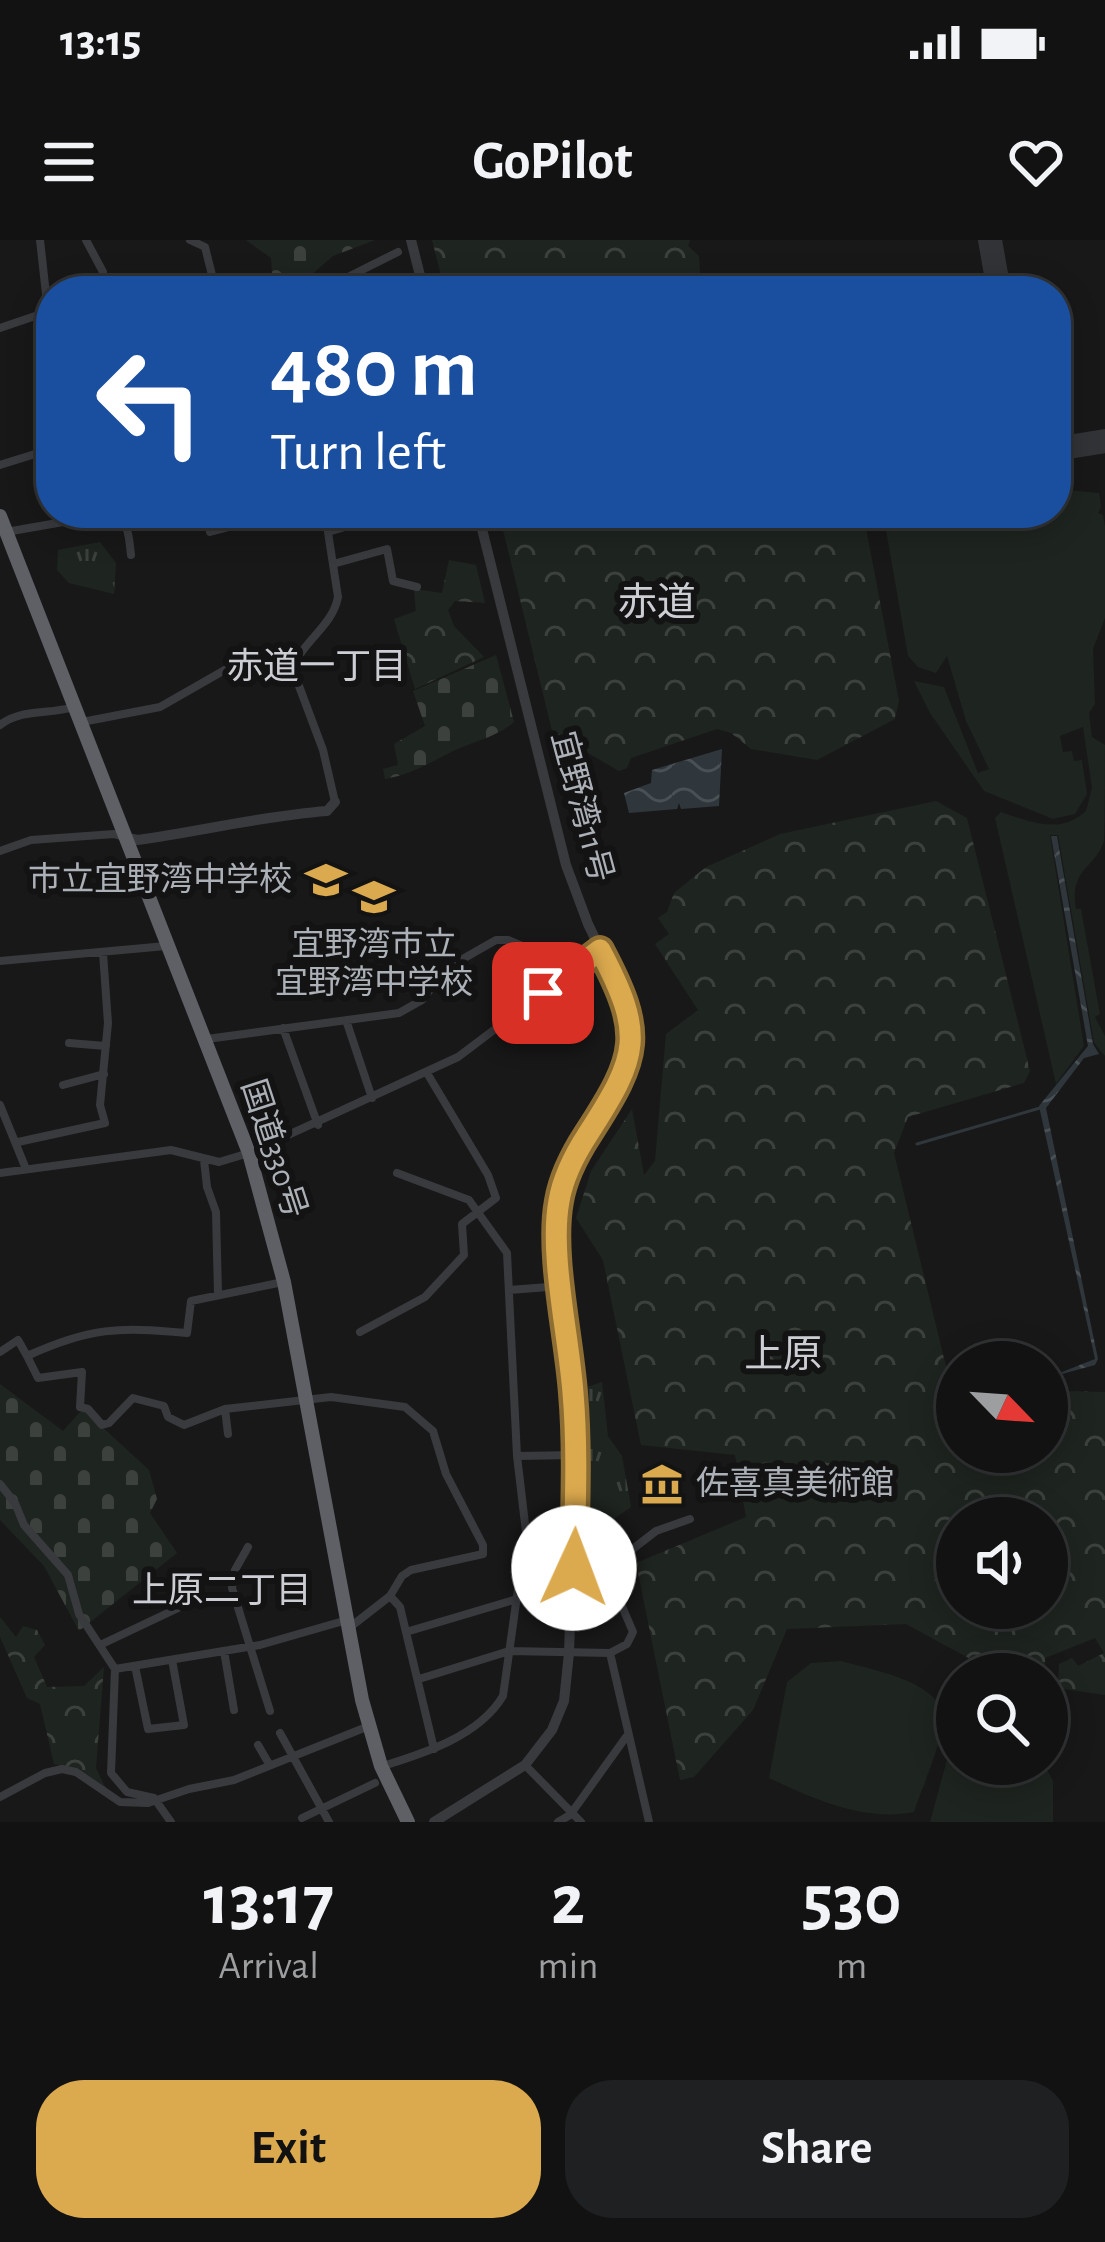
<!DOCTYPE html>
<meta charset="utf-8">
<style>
body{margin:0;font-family:"Alegreya Sans","Noto Sans JP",sans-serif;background:#1f2021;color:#f1f3f6;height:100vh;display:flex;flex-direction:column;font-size:45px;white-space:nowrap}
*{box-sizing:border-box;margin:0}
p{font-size:39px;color:#9c9ea0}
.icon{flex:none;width:66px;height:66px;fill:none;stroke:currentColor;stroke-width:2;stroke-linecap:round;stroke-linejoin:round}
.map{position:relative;height:1582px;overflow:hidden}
.side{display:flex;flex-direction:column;background:#121213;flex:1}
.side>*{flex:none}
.banner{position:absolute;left:36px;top:36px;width:1035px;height:252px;border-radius:48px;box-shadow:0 6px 30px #0003,0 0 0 3px #313233;background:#1a4fa0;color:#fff;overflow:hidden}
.needle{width:78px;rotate:115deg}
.tools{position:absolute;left:936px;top:1101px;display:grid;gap:24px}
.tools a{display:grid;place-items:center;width:132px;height:132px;border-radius:50%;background:#121213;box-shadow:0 6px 30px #0003,0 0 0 3px #313233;font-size:60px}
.pin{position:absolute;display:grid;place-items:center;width:102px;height:102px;color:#fff;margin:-51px;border-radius:24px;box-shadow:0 6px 18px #0006}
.me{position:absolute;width:132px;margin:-66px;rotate:2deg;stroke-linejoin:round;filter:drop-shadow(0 0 9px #0008)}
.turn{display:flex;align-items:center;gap:42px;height:252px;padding:0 36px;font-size:54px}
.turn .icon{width:156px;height:156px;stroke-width:2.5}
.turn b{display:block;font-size:84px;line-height:102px}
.eta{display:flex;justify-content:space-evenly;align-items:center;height:204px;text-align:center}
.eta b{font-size:72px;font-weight:600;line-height:84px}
.primary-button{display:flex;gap:24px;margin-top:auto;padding:24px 36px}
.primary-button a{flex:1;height:138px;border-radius:48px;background:#dba94e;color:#111;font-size:48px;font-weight:600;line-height:138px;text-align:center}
.primary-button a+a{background:#1f2021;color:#f1f3f6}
.status{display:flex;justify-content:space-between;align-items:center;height:84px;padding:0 60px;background:#121213;direction:ltr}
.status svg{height:33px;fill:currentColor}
header{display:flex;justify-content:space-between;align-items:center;height:156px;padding:0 36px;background:#121213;font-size:54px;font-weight:600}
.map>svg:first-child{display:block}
.grass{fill:#1e241f}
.forest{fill:url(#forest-crowns);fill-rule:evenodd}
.cemetery{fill:url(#cemetery-stones)}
.park{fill:url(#park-tufts)}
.water{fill:url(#water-waves)}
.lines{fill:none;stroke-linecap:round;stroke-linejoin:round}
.stream{stroke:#2f373c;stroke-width:3}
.taxiway{stroke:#323336;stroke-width:24}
.minor{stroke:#393a3e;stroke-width:8}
.tertiary{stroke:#393a3e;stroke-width:10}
.trunk{stroke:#5e6066;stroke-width:14}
.route-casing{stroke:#8e6e33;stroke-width:30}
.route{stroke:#dba94e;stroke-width:21}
.labels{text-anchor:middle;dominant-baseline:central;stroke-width:12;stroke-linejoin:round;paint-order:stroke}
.street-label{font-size:33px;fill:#acb0b7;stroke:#131314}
.poi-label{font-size:33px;fill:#acb0b7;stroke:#131314;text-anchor:end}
.neighbourhood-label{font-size:36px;fill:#ccced4;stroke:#131314}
.quarter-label{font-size:39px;fill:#ccced4;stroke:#131314}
</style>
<div class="status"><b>13:15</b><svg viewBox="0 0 49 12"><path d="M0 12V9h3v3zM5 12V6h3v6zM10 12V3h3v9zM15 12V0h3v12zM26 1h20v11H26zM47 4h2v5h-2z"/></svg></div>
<header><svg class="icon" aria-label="menu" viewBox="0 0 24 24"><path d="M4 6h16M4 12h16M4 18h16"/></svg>GoPilot<svg class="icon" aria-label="heart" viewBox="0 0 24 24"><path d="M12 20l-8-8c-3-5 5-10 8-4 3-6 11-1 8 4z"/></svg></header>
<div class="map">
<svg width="1105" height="1582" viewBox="0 0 1105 1582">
<defs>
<pattern id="forest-crowns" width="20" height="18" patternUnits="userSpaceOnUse" patternTransform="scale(3)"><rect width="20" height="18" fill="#1e241f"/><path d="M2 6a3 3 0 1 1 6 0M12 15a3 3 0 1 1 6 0" fill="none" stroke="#3c413d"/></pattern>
<pattern id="cemetery-stones" width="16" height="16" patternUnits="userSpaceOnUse" patternTransform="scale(3)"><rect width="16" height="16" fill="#1e241f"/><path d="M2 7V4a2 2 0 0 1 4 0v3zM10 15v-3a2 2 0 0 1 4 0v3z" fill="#3c413d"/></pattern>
<pattern id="park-tufts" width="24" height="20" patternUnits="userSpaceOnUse" patternTransform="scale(3)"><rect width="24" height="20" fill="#1e241f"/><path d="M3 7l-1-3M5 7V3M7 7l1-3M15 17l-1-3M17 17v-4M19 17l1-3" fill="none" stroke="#3c413d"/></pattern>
<pattern id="water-waves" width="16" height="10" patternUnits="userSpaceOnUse" patternTransform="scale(3)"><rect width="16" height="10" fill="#2f373c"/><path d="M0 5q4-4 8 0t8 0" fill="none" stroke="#4a5156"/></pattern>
</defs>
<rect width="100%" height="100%" fill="#181819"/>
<path class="grass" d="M1056,249L1099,253L1101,267L1098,273L1103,275L1105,286V378L1093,409L1095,464L1089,473L1092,497L1105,505C1105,526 1105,584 1104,601C1095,629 1069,628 1076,669H1081L1100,774L1095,777L1105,796V816L1094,803L1058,595H1050L1084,806L1056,844L995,578L1001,572C1031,582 1060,595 1086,571L1092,548L1083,487L1060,496L1063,512L1072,511L1074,521L1082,520L1087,554L1075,574L1053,579L984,551L930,473L914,441L944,447L978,533L989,529L966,481L947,416L936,433L918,427L908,416L886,290L897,273H1056Z
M841,1421C869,1429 945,1442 943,1480C943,1501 921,1550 914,1572C865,1582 813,1559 769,1538L787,1442L811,1423Z
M957,1483V1524H1044L1053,1541V1582H930Z"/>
<path class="forest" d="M432,0H690L688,6L699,16L701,51H445Z
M499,273H863L899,461L895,479L817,520L751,509L731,493L717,489L631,518L627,528L619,531L588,513L555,503Z
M449,320L476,325L485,363L455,361L448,370L454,386L484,417L415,449L394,379L416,371L414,349L442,353Z
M936,561L967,578L1030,831L1024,843L908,877L894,913L951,1147L957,1152V1212H1005L1017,1218L1030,1212H1047V1138L1056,1136L1064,1151L1105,1152V1455L1058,1448L1059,1424L1072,1418L1078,1426L1104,1413L1095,1398L1045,1418L1046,1434H998L906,1384L787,1389L753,1470L694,1537L680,1540L636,1323L746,1277L735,1215L641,1205L603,1020L576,978L591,931L632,869L644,935L655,921L666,794L698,770L655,704L669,694L658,678L667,672L674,653L706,627L780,594ZM1047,1278V1368H957V1278Z
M0,1377L16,1397L23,1386L37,1390L45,1405L34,1417L47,1447L84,1446L104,1427L96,1528L107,1551L76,1528L54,1524L40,1464L27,1458L0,1397Z"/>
<path class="cemetery" d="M246,0H375L333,16L310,36L272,33L271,18Z
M496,415L514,482C495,498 473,501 451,512C427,524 412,534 385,539L383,529L398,525L394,504L425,486L413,451Z
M0,1144L63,1191L80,1172H86L149,1230L157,1259L150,1273L177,1313L79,1391L44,1326L0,1280Z"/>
<path class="park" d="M100,302L116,323L114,354L69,343L57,330L58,310Z
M602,1142L608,1196L622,1216L631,1267L612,1280L610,1293L582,1291L581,1149Z"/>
<path class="water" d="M722,509L719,566L681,569L679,563L677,569L629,573L624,553L651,543L652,530Z
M1051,596H1057L1093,804L1099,814L1084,818L1046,868L1098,1119L1095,1125L1047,1138L1095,1119L1039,866L1088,806Z"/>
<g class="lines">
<path class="stream" d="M917,904L1040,868"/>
<path class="taxiway" d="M990,0L999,51
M1056,209L1105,201"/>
<path class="minor" d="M40,0L48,72
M190,0L205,7L216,51
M82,51L100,40L103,32L86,0
M320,51L398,12
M0,88L50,71
M0,225L51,209
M114,273C129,282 129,298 131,315
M325,273L338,357C332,388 301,401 293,430L323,510L335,562
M6,292L63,282L90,273
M210,292L282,273
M328,292L392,273
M333,324L387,309L393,341L417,347
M82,482L160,467L230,427L293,430
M0,485C23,468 48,475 74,467
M0,611L31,600L114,594L127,598
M0,721L166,706
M346,780L372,858
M283,788L318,885
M207,799L399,773L422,760L447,728L496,700H508L520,705L543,753
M69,803L106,806
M63,845L104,834
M0,865L26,929
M18,902L105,883L100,865L108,783L103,713
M204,920L207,947L216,972L218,1054
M0,933L171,910L219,922L249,913L458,817L600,710
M509,1050L562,1046
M360,1092L425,1057L464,1015L462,984L496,958L488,935L427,833
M0,1112L18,1100L27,1116C91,1087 118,1087 187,1093L191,1061L283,1042
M27,1116L38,1138L82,1132L80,1167L88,1169L102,1185L109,1183L133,1158L164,1166L168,1177L184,1185L225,1169
M228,1194L225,1169L331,1157L405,1167L433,1191L446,1234L483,1305V1314L411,1330L402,1336L390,1356L349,1388
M517,1216L576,1215
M0,1244L15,1263L24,1285L68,1335L79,1374L115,1429L111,1533L127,1552L154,1558L171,1582
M248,1307L235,1330L232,1348L270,1471
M573,1327L603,1332L656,1291L690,1279
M606,1329L633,1392L627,1404L610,1413
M390,1356L400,1367L434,1509
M406,1392L517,1359
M100,1405L193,1361
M224,1411L234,1470
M135,1426L148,1489L184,1485L172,1420
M115,1429L260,1405L347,1380
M419,1439L509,1411L610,1413L649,1582
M280,1493L329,1582
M258,1505L269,1524
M525,1525L581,1582
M383,1526C425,1513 479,1496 503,1456L526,1292L517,1216L507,1013L469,960L397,933
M0,1557L45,1533L62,1529L76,1532L120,1562L148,1563L189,1549L234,1540L369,1486
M302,1578L375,1543
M558,1582L570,1575L626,1497"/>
<path class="tertiary" d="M411,0L424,51
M127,598L138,600C202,591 262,576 327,571L335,562
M434,1582L525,1525L552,1490L564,1461L569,1413L576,1215L557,975L569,929L624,837L631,798L623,757L588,684L566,625L478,273"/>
<path class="trunk" d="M0,276L249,913L284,1042L362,1460L381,1526L408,1582"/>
</g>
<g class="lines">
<g class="route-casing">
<path id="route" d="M543,753L600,710C645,795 639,815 588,894C575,914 563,937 559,961C549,1014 569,1097 573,1153C578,1211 575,1269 574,1328"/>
</g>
<use href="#route" class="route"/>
</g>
<defs>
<g id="school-bare" transform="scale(3.24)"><path d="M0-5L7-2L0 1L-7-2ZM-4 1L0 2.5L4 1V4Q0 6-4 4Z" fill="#dba94e" stroke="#131314" stroke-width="2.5" paint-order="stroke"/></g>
<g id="museum-bare" transform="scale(3.24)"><path d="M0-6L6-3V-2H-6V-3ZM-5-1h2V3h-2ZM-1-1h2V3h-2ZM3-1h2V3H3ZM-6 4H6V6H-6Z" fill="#dba94e" stroke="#131314" stroke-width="2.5" paint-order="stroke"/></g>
</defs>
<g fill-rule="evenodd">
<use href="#school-bare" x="326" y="640"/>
<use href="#school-bare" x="374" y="657"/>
<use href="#museum-bare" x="662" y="1244"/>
</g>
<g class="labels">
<g class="street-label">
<text transform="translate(581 567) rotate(75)">宜野湾11号</text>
<text transform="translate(273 909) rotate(72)">国道330号</text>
</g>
<g class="poi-label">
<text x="292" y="640">市立宜野湾中学校</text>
<text x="374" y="705" text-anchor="middle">宜野湾市立<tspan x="374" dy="38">宜野湾中学校</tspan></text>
<text x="696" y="1244" text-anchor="start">佐喜真美術館</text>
</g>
<g class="neighbourhood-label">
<text x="317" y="427">赤道一丁目</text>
<text x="222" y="1351">上原二丁目</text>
</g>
<g class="quarter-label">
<text x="657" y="363">赤道</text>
<text x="783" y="1115">上原</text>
</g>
</g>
</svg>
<div class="tools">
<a><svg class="needle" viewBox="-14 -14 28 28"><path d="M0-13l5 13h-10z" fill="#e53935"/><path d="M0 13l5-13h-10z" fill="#9c9ea0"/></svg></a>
<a><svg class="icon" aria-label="sound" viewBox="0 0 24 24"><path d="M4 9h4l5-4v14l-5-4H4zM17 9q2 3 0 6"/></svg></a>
<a><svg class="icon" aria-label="search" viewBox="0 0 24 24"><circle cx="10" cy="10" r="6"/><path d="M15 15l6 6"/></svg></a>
</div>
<div class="pin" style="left:543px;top:753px;background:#d93025"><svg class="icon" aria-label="arrive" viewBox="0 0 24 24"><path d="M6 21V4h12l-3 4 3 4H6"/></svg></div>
<svg class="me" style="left:574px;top:1328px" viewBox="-20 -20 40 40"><circle r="19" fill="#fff"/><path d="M0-13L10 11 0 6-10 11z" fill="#dba94e"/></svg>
<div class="banner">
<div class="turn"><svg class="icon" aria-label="left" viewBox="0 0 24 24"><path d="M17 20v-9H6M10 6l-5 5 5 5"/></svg><div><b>480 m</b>Turn left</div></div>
</div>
</div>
<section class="side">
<div class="eta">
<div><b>13:17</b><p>Arrival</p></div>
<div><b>2</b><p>min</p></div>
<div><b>530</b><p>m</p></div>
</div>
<div class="primary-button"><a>Exit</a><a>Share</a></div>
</section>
